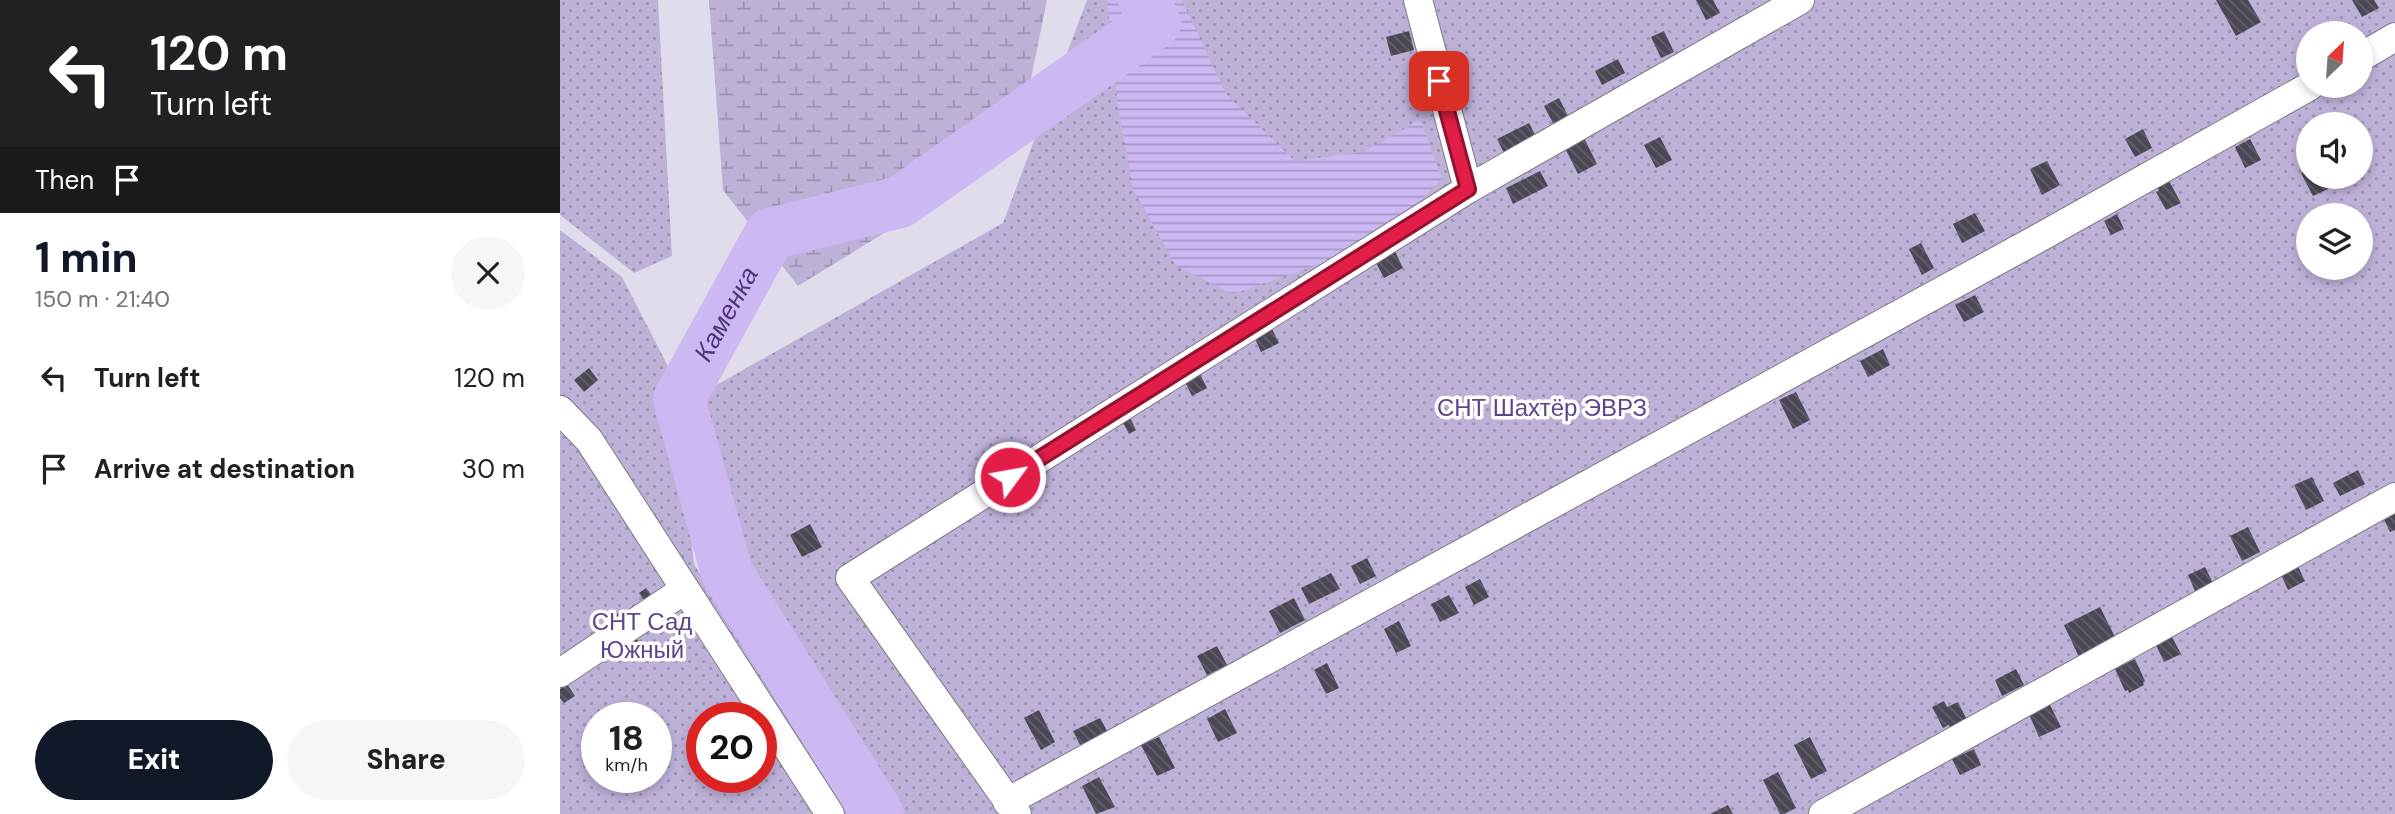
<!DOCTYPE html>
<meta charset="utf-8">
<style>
body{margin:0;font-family:"DM Sans",sans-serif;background:#f6f6f6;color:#202124;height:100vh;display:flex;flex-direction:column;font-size:26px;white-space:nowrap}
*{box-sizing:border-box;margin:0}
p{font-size:23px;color:#757577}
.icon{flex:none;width:38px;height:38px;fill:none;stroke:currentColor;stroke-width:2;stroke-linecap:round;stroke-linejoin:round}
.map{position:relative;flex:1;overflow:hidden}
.sheet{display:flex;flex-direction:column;background:#fff;width:560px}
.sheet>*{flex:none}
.hud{background:#202124;color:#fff;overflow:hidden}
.needle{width:46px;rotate:25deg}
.controls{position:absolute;left:1736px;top:21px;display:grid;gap:14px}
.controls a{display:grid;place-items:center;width:77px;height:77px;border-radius:50%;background:#fff;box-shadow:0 4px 10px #0003;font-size:35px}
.speed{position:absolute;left:21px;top:702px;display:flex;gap:14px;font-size:35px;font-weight:700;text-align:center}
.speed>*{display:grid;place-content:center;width:91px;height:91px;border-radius:50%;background:#fff;box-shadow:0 4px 10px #0003;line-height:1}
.speed small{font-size:18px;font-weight:400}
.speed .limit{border:10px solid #d22;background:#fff;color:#111}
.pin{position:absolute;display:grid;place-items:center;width:60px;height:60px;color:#fff;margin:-30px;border-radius:14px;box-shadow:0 4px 10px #0006}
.me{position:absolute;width:77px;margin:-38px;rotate:58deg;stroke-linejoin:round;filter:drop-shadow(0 0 5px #0008)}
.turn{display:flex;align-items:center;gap:24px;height:147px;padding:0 35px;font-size:32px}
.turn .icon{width:91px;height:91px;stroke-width:2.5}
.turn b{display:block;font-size:49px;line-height:60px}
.then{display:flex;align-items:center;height:66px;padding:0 35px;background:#0003;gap:14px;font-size:26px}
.round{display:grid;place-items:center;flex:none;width:74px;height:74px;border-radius:37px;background:#f6f6f6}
.headline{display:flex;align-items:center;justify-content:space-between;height:119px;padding:0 35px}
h1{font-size:42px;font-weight:800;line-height:52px;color:#111827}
.cta{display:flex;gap:14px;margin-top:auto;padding:14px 35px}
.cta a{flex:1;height:80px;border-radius:42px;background:#111827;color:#fff;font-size:28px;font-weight:800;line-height:80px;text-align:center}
.cta a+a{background:#f6f6f6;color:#202124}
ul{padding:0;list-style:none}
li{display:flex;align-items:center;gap:21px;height:91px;padding:0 35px}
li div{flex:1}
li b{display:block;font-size:26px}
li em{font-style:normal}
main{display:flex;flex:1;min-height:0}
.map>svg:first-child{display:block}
.grass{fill:url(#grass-dots);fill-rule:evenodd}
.wetland{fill:url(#wetland-marsh)}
.water{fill:url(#water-rules)}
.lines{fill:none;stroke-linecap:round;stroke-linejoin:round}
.river{stroke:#ccb8f3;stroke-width:52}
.building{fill:url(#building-back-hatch)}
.minor-casing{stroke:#7d7987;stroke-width:30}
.minor{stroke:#fff;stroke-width:28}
.route-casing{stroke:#92132f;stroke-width:18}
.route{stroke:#e11d48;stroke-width:12}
.labels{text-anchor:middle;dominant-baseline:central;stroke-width:7;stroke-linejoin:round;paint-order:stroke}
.park-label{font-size:24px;fill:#60448b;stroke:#fff}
.water-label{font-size:26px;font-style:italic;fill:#513579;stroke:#fff}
</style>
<main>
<section class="sheet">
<div class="hud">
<div class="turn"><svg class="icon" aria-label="left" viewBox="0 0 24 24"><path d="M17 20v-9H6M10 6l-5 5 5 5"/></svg><div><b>120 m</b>Turn left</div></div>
<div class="then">Then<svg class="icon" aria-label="arrive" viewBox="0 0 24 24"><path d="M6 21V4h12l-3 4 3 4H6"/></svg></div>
</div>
<div class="headline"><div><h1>1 min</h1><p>150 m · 21:40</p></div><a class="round"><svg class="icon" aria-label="close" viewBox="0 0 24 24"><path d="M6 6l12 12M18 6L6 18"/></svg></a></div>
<ul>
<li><svg class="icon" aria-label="left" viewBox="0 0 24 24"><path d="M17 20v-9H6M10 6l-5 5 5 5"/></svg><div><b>Turn left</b></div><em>120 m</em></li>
<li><svg class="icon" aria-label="arrive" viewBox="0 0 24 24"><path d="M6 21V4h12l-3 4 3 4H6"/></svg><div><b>Arrive at destination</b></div><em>30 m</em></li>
</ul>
<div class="cta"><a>Exit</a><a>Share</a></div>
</section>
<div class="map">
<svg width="1835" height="814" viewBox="0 0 1835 814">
<defs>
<pattern id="grass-dots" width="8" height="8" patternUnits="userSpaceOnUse" patternTransform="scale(1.75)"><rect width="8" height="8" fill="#beb1d8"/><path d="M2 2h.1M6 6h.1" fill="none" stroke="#9c91b1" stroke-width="1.8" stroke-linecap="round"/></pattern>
<pattern id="wetland-marsh" width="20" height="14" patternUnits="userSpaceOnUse" patternTransform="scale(1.75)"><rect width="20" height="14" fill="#beb1d8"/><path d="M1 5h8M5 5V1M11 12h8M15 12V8" fill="none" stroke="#9c91b1"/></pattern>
<pattern id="water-rules" width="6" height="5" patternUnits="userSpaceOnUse" patternTransform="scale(1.75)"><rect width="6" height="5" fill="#ccb8f3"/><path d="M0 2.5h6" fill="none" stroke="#a797c6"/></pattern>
<pattern id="building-back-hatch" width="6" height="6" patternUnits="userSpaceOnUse" patternTransform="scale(1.75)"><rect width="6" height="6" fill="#4b4754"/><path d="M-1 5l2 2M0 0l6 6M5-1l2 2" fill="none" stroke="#63606b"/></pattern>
</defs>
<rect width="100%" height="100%" fill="#e1dceb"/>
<path class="grass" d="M0,0H98L112,256L74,273L0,215Z
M527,0H1835V814H297L143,561L128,401L443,223ZM1748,33H1801V86H1748ZM1748,124H1801V177H1748ZM1748,215H1801V268H1748Z
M0,230L62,277L115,380L134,564L290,814H0ZM37,718H96V777H37ZM142,718H201V777H142Z"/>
<path class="wetland" d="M149,0H487L456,152L238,286L163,190Z"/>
<path class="water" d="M547,0H622L666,94L735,161L803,152L860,120L882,179L816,245L673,294L616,266L573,189L558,107Z"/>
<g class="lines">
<path class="river" id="s1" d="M318,814L167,573L119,399L210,234L340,202L595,23L584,0"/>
</g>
<path class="building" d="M1136,0H1153L1160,13L1146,20Z
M1656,0H1688L1701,22L1676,36Z
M1792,0H1814L1819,8L1802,17Z
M849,31L854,50L831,56L826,37Z
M1104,31L1114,52L1101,58L1091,37Z
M1058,59L1065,73L1042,85L1035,71Z
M999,98L1011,122L996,129L984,106Z
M969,123L979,142L947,159L937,139Z
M1583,129L1592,148L1575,157L1565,139Z
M1100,137L1112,160L1096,168L1084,145Z
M1024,138L1037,164L1018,174L1005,148Z
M1690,139L1701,160L1685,168L1675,147Z
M1487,161L1500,185L1482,195L1470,169Z
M1748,169V177H1762L1768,189L1753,196L1741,173Z
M980,171L988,186L953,204L946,188Z
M1608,179L1621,203L1606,210L1596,192L1599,190L1596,185Z
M1415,213L1425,231L1402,243L1393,224Z
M1557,214L1564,229L1551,235L1544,221Z
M1361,243L1374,268L1362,275L1349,249Z
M832,245L843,268L824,278L812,255Z
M1415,295L1424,312L1404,322L1395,305Z
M709,323L719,343L701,352L692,332Z
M1323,349L1330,365L1308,377L1300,361Z
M632,358L647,388L632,396L617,366Z
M29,368L38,380L24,392L14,380Z
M1236,392L1250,420L1233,429L1219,400Z
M564,405L576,430L569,434L556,409Z
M449,469L463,495L450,501L436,475Z
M1798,470L1805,484L1780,496L1773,483Z
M1752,477L1764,501L1746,510L1734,485Z
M1835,506V530L1830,532L1820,511Z
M250,524L262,547L242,557L230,535Z
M1688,527L1700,552L1682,561L1670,536Z
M807,558L816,576L800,584L791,566Z
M1734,558L1745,581L1728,590L1717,566Z
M1645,567L1653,583L1635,591L1628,575Z
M771,573L780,589L749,604L741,588Z
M920,579L929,597L914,605L905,587Z
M86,588L96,601L88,607L79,593Z
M889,595L899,613L880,622L871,604Z
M734,598L745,620L720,633L709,611Z
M1540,607L1556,639L1519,657L1504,625Z
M56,611L64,622L56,628L48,617Z
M839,621L851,646L836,653L824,629Z
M1611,635L1621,654L1604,662L1595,643Z
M75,636L84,650L72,658L62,645Z
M657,646L667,665L647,675L637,656Z
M1575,659L1585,681L1583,683L1584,685L1569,693L1568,690L1565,691L1555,669Z
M767,663L779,688L766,694L754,670Z
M1456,669L1464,685L1442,696L1435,680Z
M7,684L15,696L4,703L0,698V689Z
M1384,701L1387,707L1398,702L1407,720L1390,728L1389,725L1383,728L1372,707Z
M1488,701L1501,727L1479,737L1468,712Z
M665,709L677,733L658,742L647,719Z
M479,710L495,742L481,750L464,718Z
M540,718L547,731L520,745L513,731Z
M599,737L615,768L597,776L581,745Z
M1250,737L1267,771L1251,779L1234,745Z
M1414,749L1421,765L1400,775L1392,759Z
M1218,772L1236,808L1224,814H1220L1203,780Z
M539,777L555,807L536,814L522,786Z
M1168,805L1173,814H1150Z"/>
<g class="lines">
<g class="minor-casing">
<path id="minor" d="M858,0L908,189
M1801,57L1835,37
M0,410L29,440L270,814
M0,673L124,590
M447,802L1477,239L1750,86
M457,814L290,578L908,189L1240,0
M1263,814L1835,497"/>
</g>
<use href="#minor" class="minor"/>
</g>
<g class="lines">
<g class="route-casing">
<path id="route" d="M450,477L908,189L879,81"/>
</g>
<use href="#route" class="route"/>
</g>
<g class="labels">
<g class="park-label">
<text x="982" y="407">СНТ Шахтёр ЭВРЗ</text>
<text x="82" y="621">СНТ Сад<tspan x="82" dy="28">Южный</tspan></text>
</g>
<g class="water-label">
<text stroke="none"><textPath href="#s1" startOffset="562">Каменка</textPath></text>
</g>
</g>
</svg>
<div class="controls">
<a><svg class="needle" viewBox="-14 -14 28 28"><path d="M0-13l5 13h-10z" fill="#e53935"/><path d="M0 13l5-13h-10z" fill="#757577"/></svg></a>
<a><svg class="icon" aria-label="sound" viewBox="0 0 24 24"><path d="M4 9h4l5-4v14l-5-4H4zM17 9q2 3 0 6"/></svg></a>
<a><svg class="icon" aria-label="layers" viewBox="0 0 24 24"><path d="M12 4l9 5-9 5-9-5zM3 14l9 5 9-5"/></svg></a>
</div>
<div class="speed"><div>18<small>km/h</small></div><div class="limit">20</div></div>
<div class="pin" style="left:879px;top:81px;background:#d93025"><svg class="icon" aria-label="arrive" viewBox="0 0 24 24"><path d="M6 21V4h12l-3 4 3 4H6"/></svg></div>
<svg class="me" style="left:450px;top:477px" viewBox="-20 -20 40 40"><circle r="17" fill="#e11d48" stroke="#fff" stroke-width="3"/><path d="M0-11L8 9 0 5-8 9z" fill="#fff"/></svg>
</div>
</main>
